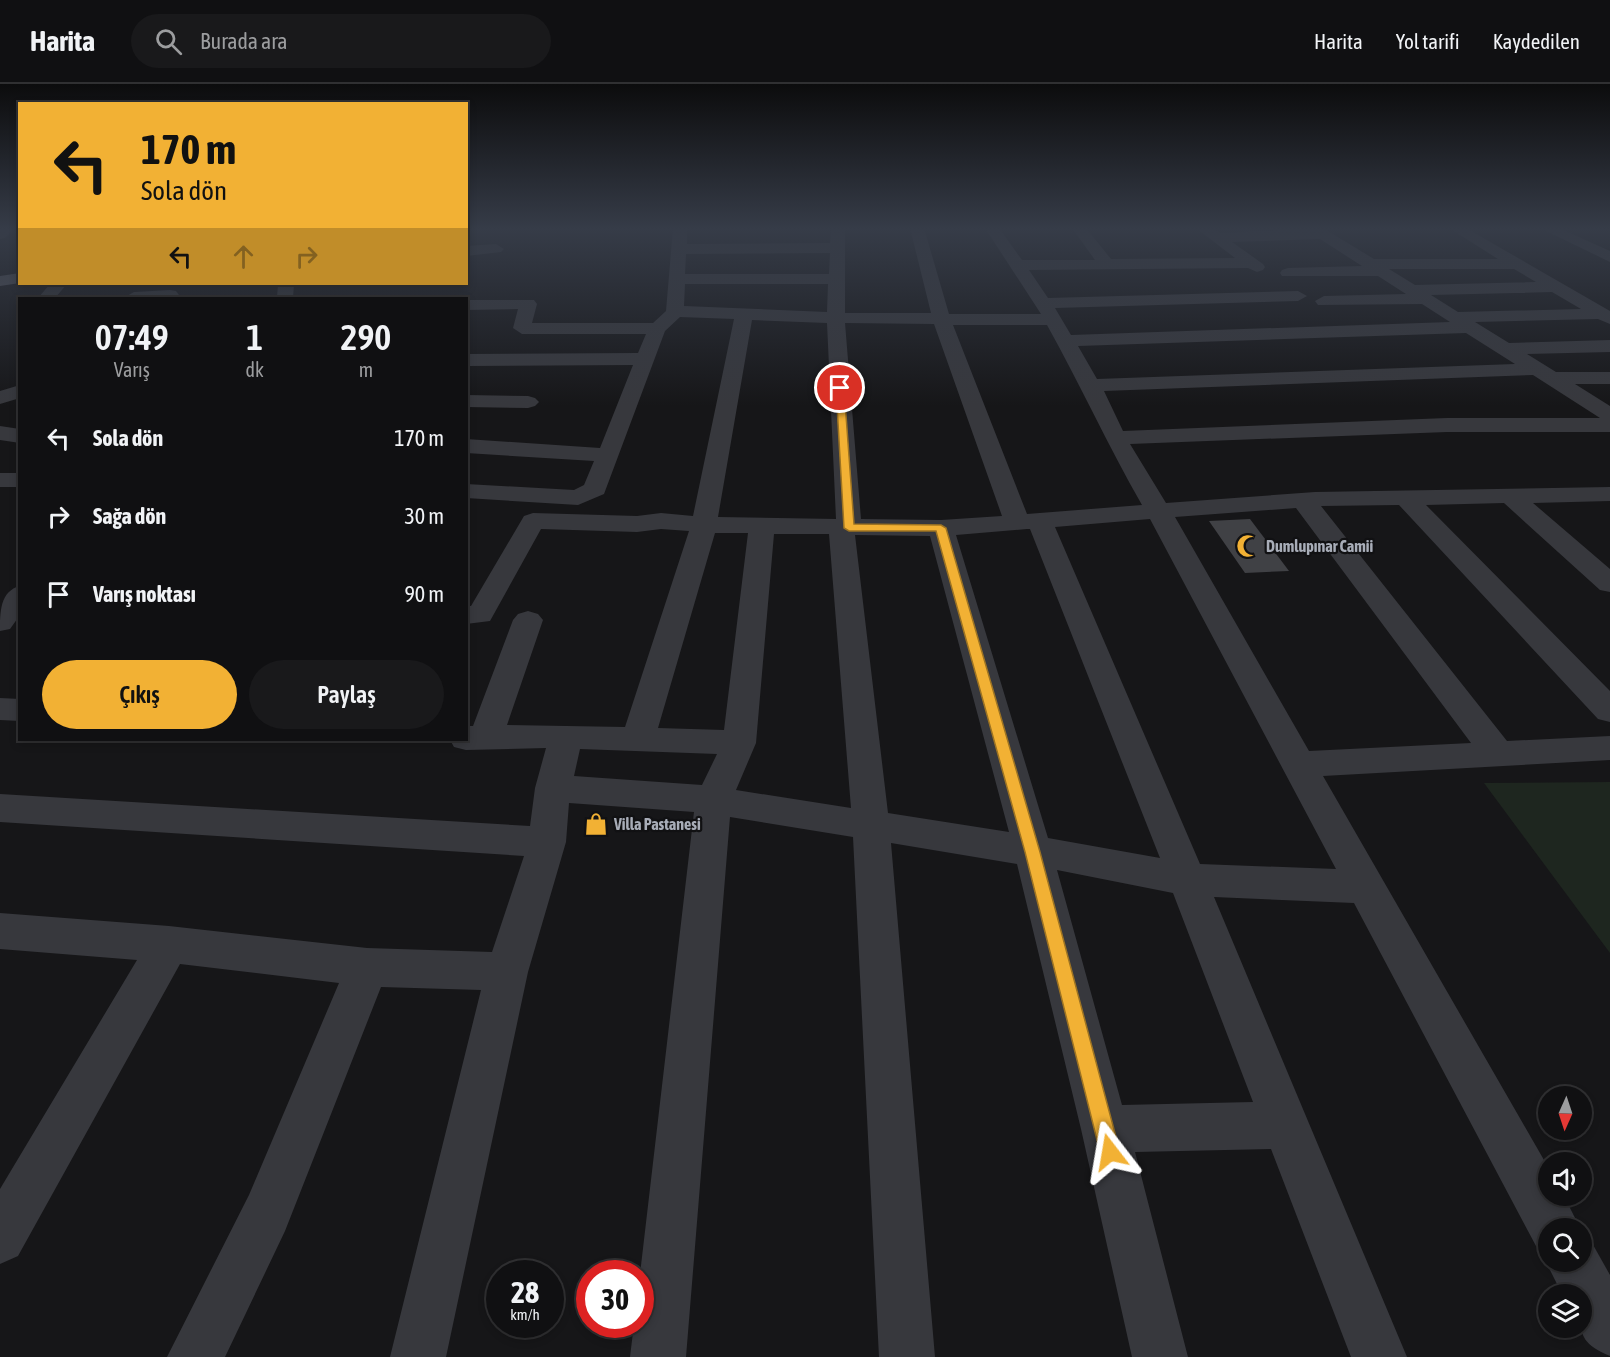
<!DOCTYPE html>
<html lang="tr">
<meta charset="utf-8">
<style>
body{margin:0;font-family:"Asap Condensed",sans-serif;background:#19191b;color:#f1f3f6;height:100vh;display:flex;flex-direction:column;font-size:22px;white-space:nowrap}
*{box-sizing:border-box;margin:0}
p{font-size:20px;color:#9c9d9f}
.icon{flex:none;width:33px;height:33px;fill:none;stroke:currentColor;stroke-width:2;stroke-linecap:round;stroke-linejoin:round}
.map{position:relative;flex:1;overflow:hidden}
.details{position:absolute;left:18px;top:213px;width:450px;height:444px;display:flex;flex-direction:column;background:#101012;border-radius:0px;box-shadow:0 3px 9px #0003,0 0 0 2px #303032}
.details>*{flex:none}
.guide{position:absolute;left:18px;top:18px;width:450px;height:183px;border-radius:0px;box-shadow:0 3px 9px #0003,0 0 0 2px #303032;background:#f2b134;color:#111;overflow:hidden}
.needle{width:39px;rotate:183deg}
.buttons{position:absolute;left:1538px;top:1002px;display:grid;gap:12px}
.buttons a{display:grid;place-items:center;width:54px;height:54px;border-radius:50%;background:#101012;box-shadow:0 3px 9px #0003,0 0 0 2px #303032;font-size:30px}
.speed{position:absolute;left:486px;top:1176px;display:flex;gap:12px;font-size:30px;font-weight:700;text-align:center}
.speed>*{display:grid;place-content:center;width:78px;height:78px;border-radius:50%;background:#101012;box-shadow:0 3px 9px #0003,0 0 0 2px #303032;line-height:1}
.speed small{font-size:15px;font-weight:400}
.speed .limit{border:9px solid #d22;background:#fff;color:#111}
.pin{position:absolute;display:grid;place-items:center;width:51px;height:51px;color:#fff;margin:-26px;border:3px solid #fff;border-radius:50%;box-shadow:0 2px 6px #0007}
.me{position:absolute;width:66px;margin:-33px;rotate:346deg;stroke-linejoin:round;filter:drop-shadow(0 0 4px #0008)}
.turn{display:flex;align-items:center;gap:21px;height:126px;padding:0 24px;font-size:27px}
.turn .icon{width:78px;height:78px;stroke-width:2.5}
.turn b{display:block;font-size:42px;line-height:51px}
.lanes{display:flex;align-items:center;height:57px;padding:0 24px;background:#0003;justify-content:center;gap:30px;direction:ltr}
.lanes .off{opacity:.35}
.eta{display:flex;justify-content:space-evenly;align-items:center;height:102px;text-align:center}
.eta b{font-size:36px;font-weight:600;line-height:42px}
.cta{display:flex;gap:12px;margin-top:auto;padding:12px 24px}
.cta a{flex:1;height:69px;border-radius:36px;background:#f2b134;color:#111;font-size:24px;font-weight:600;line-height:69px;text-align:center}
.cta a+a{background:#19191b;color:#f1f3f6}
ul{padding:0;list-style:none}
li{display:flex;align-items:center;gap:18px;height:78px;padding:0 24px}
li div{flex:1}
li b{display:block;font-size:22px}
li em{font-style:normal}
header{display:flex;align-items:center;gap:36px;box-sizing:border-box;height:84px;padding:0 30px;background:#101012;border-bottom:2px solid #303032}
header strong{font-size:28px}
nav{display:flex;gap:33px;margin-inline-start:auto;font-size:21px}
.search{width:420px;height:54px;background:#19191b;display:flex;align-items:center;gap:15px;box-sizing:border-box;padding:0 21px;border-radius:33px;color:#9c9d9f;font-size:22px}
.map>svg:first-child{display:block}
.green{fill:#1e261f}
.building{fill:#404145}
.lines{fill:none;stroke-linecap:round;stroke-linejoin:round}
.minor{fill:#37383d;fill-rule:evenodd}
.major{fill:#53555c;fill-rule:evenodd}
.route{fill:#f2b134;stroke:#9d7322;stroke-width:1.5}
.labels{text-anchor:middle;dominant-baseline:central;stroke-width:4.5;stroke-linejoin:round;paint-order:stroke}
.poi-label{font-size:16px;font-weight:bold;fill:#a8adb8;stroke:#111113;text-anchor:start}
</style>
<header>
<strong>Harita</strong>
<div class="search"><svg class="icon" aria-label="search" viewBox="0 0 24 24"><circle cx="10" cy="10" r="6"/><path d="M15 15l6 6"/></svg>Burada ara</div>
<nav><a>Harita</a><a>Yol tarifi</a><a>Kaydedilen</a></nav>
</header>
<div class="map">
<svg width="1610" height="1273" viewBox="0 0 1610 1273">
<rect width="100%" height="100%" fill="#161618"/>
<path class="green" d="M1610,698V869L1484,699Z"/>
<path class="building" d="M1250,435L1289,487L1245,489L1209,437Z"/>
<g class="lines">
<path class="minor" d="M0,144H15L5,154L0,155Z
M673,144H687V160L830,159L831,144H845V229H931L910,144H924L949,230H1041L985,144H999L1022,176H1095L1072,144H1086L1111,175L1235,174L1196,144H1212L1220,149L1323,144L1374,175H1498L1449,144H1466L1610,227V240L1598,235L1475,238L1509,259L1610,256V268L1527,270L1556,288H1610V300H1575L1610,322V348H1447L1130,360L1166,419L1315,408L1610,403V417L1533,419L1610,485V508L1600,506L1504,419L1426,421L1610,607V638L1598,635L1399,421L1321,422L1507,657L1610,652V676L1323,692L1548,1083V1112H1564L1580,1144H1548V1167L1536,1162L1354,819L1214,813L1407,1273H1351L1271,1065L1135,1068L1188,1273H1132L1081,1045L1017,780L891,759L935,1273H879L853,753L730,733L686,1273H630L634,1240H640V1190L694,728L569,719L566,758L528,888L446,1273H390L481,906L381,903L285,1147L225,1273H167L249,1111L339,899L180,880L18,1172L0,1180V1105L137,876L0,865V829L169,842L367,864L492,868L524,772L0,738V710L530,742L535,704L546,664L466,666L454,663L450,656H466V642H473L513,536L518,530L528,527L538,530L543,536L507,641L625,643L689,447L661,445L637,448L541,445L490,537L466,540V522H471L524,432L533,429L637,432L661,429L693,432L734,235L680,233L665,247L604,410L578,421L466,414V400L574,406L584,401L594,377L466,369V355L600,364L633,281L466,282V270L638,269L646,250H522L513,244L518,225L466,226V216H534L537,220L532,239H653L666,227ZM1320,155L1362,182L1288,184L1282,186L1280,189L1282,192H1378L1406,210L1324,212L1315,217L1318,221L1422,220L1450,238L1071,251L1055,224L1298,217L1307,212L1298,207L1048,214L1029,186L1248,184L1257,188L1263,186L1265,183L1263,180L1232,158ZM830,169L829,190H685L686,170ZM1389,185H1514L1536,198L1415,201ZM685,200H828L827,228L684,222ZM1552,208L1581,225L1458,228L1431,211ZM752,236L827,239L836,435L718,433ZM845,239L934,240L1002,432L941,436L861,435ZM953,241H1047C1079,298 1108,362 1142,421L1027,430ZM1466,249L1515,280L1097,295L1078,262ZM1533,291L1600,334H1447L1123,347L1104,307ZM1296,424L1471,659L1309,667L1175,433ZM1150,435L1336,785L1200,780L1055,443ZM1027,445H1030L1160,774L1048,754L956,451ZM715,449H748L724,646L658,644ZM774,450H829L851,724L736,706L756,659ZM855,451L930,452L1009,748L888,729ZM580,665L717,670L702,701L574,692ZM1057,786L1173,809L1253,1018L1122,1021Z
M1540,144H1559L1610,167V178Z
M496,160L504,165L501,168L466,172V162Z
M50,200H67L55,214H38Z
M278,200H294L293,214H277Z
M170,206L176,207L179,211L176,214L125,213L134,208Z
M20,301V314L0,320V307Z
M466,311L528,312L535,314L539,318L535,322L528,324L466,323Z
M0,342L20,345V359L0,356Z
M0,389H20V403H0Z
M20,502V531L10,545L0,547C0,528 0,507 20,502Z
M0,614L20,615V637L0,636Z
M1581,1155L1592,1159L1610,1191V1272C1574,1257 1581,1244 1581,1210H1562L1546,1178L1548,1174V1178H1581Z"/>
<path class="major" d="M20,189V199L0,202V192Z"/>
</g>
<linearGradient id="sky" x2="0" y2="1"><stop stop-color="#0c0c0d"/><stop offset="0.45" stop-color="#363c48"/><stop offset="1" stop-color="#363c48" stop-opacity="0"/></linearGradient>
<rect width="1610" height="322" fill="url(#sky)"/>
<path class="route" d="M840,301L844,304L854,440L941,441L946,444L1040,768L1120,1068L1117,1075L1110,1078L1103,1075L1100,1068L1025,768L936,447H849L844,444L836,304Z"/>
<defs>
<g id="mosque-bare" transform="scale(1.8)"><path d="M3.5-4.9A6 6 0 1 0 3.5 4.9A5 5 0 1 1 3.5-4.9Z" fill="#f2b134" stroke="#111113" stroke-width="2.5" paint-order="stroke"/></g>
<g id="shop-bare" transform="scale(1.8)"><path d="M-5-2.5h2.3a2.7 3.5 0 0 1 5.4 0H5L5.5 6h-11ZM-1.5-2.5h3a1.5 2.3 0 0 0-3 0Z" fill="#f2b134" stroke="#111113" stroke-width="2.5" paint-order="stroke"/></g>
</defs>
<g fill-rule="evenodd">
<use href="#mosque-bare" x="1248" y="462"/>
<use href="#shop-bare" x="596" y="740"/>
</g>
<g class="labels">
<g class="poi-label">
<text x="1266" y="462">Dumlupınar Camii</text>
<text x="614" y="740">Villa Pastanesi</text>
</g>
</g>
</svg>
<div class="buttons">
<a><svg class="needle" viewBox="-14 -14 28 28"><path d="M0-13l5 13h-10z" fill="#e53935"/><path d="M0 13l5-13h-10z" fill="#9c9d9f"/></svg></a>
<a><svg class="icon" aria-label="sound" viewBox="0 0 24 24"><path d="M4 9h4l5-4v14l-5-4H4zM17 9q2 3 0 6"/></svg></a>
<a><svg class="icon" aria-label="search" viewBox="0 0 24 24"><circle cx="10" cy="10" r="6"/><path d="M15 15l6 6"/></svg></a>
<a><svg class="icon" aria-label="layers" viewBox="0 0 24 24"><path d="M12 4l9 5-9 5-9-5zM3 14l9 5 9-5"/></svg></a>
</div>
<div class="speed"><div>28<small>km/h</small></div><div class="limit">30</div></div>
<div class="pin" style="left:840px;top:304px;background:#d93025"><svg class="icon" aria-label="arrive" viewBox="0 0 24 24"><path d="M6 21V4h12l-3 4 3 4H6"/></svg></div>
<svg class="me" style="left:1110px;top:1068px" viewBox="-20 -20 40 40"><path d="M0-17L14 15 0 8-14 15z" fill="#f2b134" stroke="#fff" stroke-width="4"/></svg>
<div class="guide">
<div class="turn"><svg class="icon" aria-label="left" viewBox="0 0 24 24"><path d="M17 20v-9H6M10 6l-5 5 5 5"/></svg><div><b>170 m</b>Sola dön</div></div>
<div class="lanes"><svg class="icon" aria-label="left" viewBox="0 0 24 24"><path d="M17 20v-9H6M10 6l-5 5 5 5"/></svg><svg class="icon off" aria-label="ahead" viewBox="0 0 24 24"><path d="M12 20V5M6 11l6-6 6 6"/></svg><svg class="icon off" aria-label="right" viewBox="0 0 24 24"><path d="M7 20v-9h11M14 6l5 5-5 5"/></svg></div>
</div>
<section class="details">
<div class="eta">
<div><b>07:49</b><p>Varış</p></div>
<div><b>1</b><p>dk</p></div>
<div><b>290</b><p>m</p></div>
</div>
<ul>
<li><svg class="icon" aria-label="left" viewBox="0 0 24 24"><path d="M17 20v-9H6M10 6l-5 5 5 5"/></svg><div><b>Sola dön</b></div><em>170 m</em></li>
<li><svg class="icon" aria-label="right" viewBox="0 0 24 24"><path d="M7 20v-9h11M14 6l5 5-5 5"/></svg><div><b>Sağa dön</b></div><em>30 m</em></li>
<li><svg class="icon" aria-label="arrive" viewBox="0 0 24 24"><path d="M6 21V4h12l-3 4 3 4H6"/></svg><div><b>Varış noktası</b></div><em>90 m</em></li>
</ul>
<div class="cta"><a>Çıkış</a><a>Paylaş</a></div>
</section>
</div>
